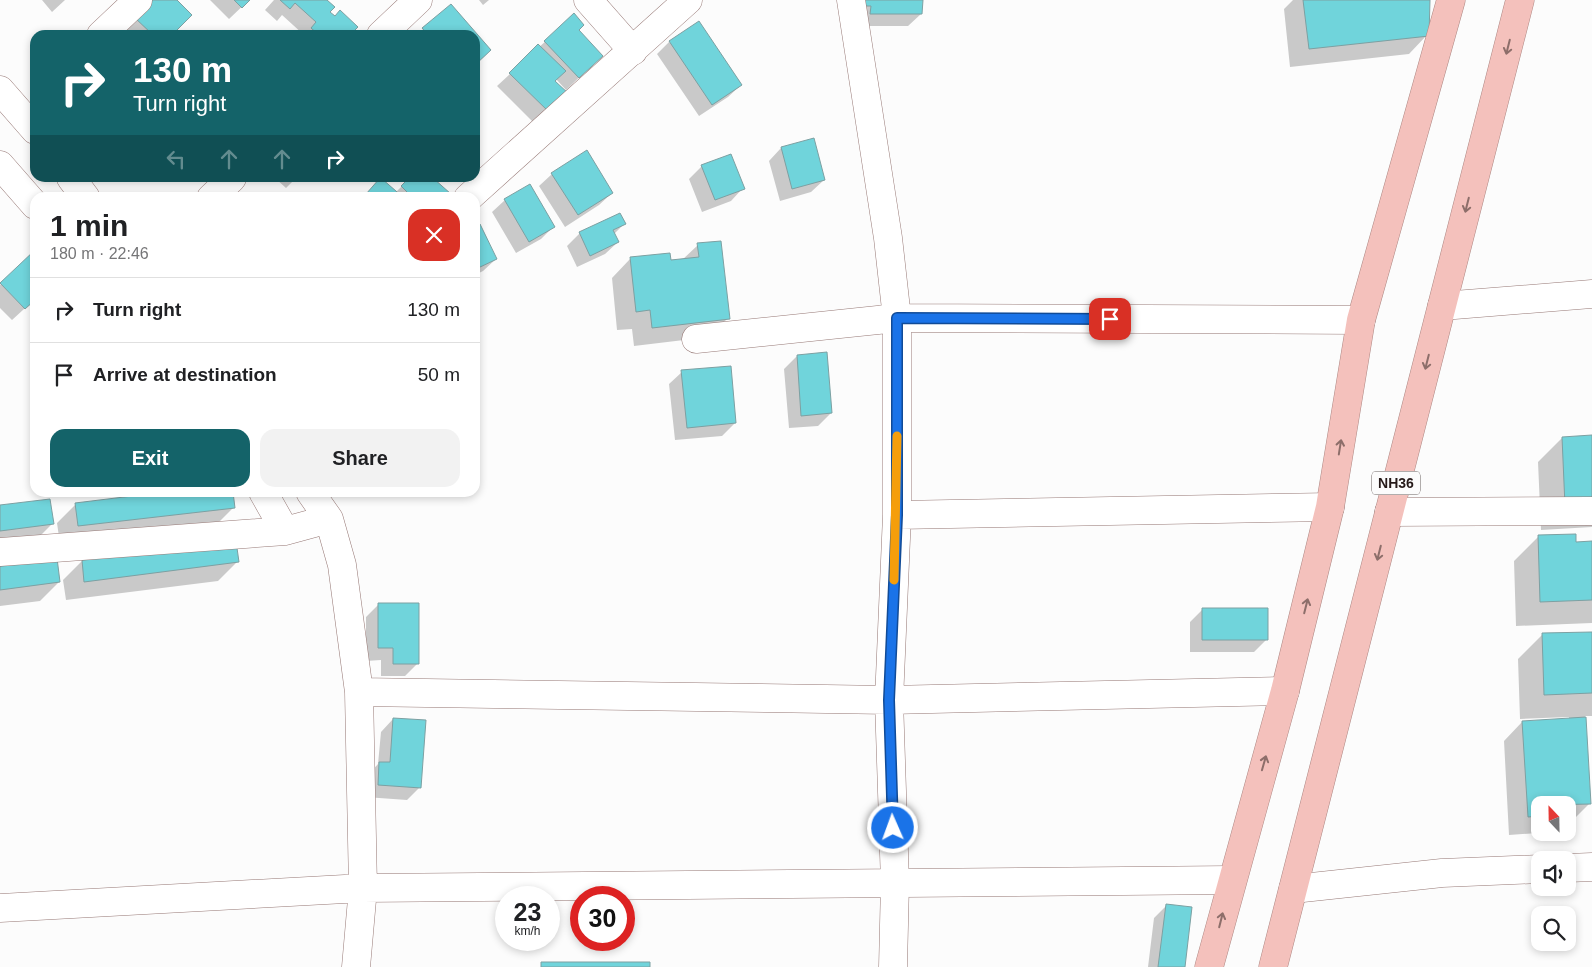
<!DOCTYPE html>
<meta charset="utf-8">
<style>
body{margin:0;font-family:Helvetica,sans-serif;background:#f2f2f2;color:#202124;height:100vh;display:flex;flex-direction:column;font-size:19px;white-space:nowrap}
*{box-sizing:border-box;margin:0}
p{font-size:16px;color:#757577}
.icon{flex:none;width:28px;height:28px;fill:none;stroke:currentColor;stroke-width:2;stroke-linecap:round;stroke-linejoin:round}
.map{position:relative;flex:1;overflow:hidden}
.sheet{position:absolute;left:30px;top:192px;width:450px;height:305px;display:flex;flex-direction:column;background:#fff;border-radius:15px;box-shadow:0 2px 8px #0003}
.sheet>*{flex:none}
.banner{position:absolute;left:30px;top:30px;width:450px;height:152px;border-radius:15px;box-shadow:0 2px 8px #0003;background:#146369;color:#fff;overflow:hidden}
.needle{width:32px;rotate:338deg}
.fabs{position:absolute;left:1531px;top:796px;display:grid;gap:10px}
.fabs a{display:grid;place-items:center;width:45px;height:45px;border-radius:10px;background:#fff;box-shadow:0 2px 8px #0003;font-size:25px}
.speed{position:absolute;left:495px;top:886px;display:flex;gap:10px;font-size:25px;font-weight:700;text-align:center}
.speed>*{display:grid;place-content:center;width:65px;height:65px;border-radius:50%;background:#fff;box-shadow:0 2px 8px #0003;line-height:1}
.speed small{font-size:12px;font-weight:400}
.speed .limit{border:8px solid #d22;background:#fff;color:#111}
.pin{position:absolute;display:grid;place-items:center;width:42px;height:42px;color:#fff;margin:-21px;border-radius:10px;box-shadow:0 2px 8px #0006}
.me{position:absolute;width:55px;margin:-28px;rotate:358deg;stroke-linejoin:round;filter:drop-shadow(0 0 4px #0008)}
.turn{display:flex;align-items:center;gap:18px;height:105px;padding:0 20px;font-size:22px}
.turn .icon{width:65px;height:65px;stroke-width:2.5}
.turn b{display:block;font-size:35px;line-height:42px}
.lanes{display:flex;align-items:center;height:48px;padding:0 20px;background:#0003;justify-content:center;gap:25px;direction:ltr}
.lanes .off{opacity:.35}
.round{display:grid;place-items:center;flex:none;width:52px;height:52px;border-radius:15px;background:#f2f2f2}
.overview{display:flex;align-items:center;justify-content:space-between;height:85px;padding:0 20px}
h1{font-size:30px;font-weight:800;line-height:38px}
.cta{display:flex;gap:10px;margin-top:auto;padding:10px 20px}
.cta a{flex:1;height:58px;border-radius:15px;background:#146369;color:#fff;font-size:20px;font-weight:800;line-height:58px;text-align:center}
.cta a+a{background:#f2f2f2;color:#202124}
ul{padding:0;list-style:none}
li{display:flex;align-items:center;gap:15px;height:65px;padding:0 20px;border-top:1px solid #e0e0e0}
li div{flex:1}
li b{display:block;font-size:19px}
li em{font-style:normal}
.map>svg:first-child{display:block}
.shadow{fill:#0003}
.building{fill:#70d4db;stroke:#7da0a2}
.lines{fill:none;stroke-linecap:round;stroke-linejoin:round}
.minor-casing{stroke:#977976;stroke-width:29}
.highway-casing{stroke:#ac8783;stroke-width:29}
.minor{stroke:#fff;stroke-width:28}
.highway{stroke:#f4c1bc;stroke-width:28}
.oneway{stroke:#8d6e6a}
.route-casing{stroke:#114b97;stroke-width:12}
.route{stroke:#1a73e8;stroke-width:9}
.slow{stroke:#f59e0b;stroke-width:9}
.labels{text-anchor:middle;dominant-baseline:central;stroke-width:4.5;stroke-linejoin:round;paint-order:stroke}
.shield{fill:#fcfcfc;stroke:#665e5d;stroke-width:1}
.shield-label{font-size:14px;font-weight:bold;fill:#261a19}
</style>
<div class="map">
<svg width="1592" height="967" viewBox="0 0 1592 967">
<rect width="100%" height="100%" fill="#fcfcfc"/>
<path class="shadow" d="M42,0H65L52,12Z
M154,0H176L171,35H128L123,30Z
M210,0H249L229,19Z
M274,0H326L329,12L348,35H304L282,15L277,21L265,10Z
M479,0H489L483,5Z
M845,0H921V14L908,26H858Z
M1293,0H1429L1427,35L1409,54L1290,67L1284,9Z
M451,5L490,50L475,65V35H417Z
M574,15L589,68L566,90L556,79L554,82L567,94L536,125L497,86Z
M669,42L741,85L728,97L699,116L657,54Z
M781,148L824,180L811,192L780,201L769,161Z
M702,166L743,188L731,201L702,212L689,179Z
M552,174L612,193L599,205L565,227L539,186Z
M275,178H296L286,188Z
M410,178H438L435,180L446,198H362L381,179L396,192Z
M505,200L553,227L541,239L516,253L492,212Z
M619,214L624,224L614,234L618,242L605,254L577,267L567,246L580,233Z
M475,228L496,259L483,271L475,275Z
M698,245L728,318L709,337L634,346L632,329L617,330L612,278L630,259L682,260Z
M35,252V299L12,320L0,308V285Z
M797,356L831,413L818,426L789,428L784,369Z
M682,372L735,423L722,436L675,440L669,384Z
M1592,436V527L1541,530L1538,462L1562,438Z
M76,504L234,507L215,526L60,544L57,523Z
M0,506L52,524L33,543L0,547Z
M1538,537L1575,543L1592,542V623L1516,626L1514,561Z
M235,542L237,562L218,581L66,600L63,580L82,561Z
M0,567L59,582L40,601L0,606Z
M378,605L418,663L405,676H381V660L366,661V617Z
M1202,610L1267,639L1254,652H1190V622Z
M1592,633V716H1585L1590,803L1571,822H1568V805H1540L1538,833L1509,835L1504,741L1522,722L1569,719V717L1520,719L1518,659L1542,635Z
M393,719L420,787L407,800L365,797L367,776L378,764L381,732Z
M1167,905L1183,967H1148L1154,918Z"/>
<path class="building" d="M152,0H177L192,15L172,35H153L134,17Z
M234,0H250L242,8Z
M280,0H327L335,7L330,12L335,16L340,10L358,27L350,35H319L311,28L316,22L295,3L290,9Z
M857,0H923L922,14H870L871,6H857Z
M1303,0H1430L1429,36L1309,49Z
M451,4L491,50L475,65V35H428L422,28Z
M574,13L584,25L579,30L603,56L579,78L544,41Z
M699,21L742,85L712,105L669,41Z
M538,44L566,71L555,81L569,94L550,113L509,73Z
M814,138L825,180L792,189L781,147Z
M587,150L613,193L578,215L551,173Z
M731,154L745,189L715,200L701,165Z
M380,178H381L404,198H370L366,194Z
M409,178H433L451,194L448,198H413L401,186Z
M530,184L555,227L529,242L504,199Z
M620,213L626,224L613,230L619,242L590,256L579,232Z
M480,224L497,259L478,268L475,263V227Z
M721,241L730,319L652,328L650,310L636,312L630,257L670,253L671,260L699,257L697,243Z
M35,250V300L25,309L0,283Z
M827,352L832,413L801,416L797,355Z
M731,366L736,423L687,428L681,370Z
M1592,435V504L1565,506L1562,437Z
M165,492H233L235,508L78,526L75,503Z
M50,499L54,524L0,531V505Z
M1576,534V542L1592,541V600L1540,602L1538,535Z
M236,541L239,562L84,582L82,560Z
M57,558L60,582L0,590V566Z
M378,603H419V664H393V648H378Z
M1202,608H1268V640H1202Z
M1592,632V693L1544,695L1542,633Z
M1586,717L1591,804L1540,805V816L1528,817L1522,721Z
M393,718L426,720L421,788L378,785L379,762H390Z
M1166,904L1192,907L1185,967H1158Z
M541,962H650V967H541Z"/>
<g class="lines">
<g class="minor-casing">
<path id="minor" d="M588,0L633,51
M851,0L888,238L897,318V515L889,700L895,883L893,967
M101,35L138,0
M381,35L418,0
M0,90L35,130
M0,165L35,205
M71,178L86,198
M211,198L232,178
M468,198L688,0
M1442,306L1592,294
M696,339L897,318L1361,320
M263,492L285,531L329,519
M310,492L329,519L342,565L359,692L363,888L356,967
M1389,512L1592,511
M897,515L1330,507
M0,552L285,531
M359,692L889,700L1285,691
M1568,868L1592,867
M1293,889L1442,873L1540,869
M0,908L363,888L1231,880"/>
</g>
<g class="highway-casing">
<path id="highway" d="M1209,967L1285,691L1330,507L1361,320L1451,0
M1273,967L1520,0"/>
</g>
<use href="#minor" class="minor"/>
<use href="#highway" class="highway"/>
</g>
<defs><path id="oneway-shaft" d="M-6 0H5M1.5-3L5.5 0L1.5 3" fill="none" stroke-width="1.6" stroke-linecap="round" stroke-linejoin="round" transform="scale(1.25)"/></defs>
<g class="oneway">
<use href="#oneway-shaft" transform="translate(1508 47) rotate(104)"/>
<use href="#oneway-shaft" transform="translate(1467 205) rotate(104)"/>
<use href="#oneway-shaft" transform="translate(1427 362) rotate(104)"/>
<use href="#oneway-shaft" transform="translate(1340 447) rotate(-81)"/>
<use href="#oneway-shaft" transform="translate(1379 553) rotate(104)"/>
<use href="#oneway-shaft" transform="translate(1306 606) rotate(-76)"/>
<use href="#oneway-shaft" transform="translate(1264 763) rotate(-74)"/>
<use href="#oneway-shaft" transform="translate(1221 920) rotate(-76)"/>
</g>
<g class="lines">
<g class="route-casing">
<path id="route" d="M893,828L889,700L897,515V318L1110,319"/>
</g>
<use href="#route" class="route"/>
<path class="slow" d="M894,580L897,436"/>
</g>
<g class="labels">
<rect class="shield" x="1372" y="471.5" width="48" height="23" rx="4"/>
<g class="shield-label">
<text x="1396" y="483">NH36</text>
</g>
</g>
</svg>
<div class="fabs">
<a><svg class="needle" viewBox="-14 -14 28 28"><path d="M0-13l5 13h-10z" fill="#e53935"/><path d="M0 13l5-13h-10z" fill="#757577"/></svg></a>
<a><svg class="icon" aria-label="sound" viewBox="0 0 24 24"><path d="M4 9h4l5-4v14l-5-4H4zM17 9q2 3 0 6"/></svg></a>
<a><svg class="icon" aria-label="search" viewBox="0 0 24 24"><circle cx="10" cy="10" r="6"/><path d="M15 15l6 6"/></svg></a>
</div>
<div class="speed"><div>23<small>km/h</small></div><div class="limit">30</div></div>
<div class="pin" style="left:1110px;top:319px;background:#d93025"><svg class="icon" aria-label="arrive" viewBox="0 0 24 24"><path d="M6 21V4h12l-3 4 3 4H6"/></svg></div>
<svg class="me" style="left:893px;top:828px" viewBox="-20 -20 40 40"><circle r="17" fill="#1a73e8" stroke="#fff" stroke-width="3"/><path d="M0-11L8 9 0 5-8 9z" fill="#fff"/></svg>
<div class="banner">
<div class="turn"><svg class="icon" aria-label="right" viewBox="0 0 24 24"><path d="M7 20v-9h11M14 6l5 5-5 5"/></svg><div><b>130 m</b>Turn right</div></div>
<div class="lanes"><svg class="icon off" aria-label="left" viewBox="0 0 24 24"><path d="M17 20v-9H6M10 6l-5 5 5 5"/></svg><svg class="icon off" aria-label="ahead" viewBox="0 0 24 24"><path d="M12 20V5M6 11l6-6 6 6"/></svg><svg class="icon off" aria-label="ahead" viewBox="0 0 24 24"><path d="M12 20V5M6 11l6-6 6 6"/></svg><svg class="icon" aria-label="right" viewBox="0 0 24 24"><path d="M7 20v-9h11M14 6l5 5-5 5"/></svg></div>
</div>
<section class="sheet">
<div class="overview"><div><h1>1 min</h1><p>180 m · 22:46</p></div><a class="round" style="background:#d93025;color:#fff"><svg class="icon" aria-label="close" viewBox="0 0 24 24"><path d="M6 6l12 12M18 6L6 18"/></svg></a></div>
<ul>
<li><svg class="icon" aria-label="right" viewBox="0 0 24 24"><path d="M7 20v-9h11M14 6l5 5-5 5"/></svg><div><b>Turn right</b></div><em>130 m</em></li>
<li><svg class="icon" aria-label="arrive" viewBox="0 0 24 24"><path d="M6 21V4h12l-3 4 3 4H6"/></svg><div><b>Arrive at destination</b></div><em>50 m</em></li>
</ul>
<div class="cta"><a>Exit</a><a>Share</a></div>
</section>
</div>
